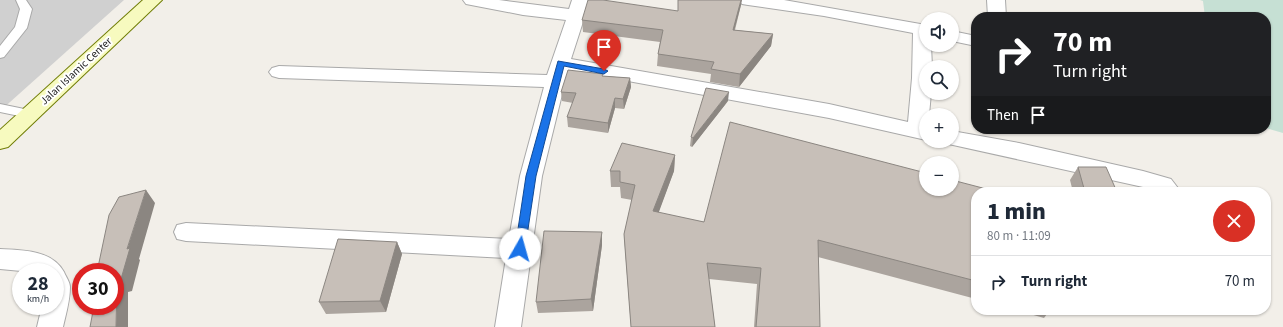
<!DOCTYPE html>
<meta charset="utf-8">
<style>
body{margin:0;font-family:"Source Sans 3",sans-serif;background:#f2f2f3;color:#1f2937;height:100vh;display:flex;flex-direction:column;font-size:15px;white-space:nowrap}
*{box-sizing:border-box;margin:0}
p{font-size:13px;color:#747a83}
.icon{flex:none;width:22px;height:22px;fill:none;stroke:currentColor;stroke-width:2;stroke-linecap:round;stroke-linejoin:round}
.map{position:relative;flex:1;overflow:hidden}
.panel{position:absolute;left:971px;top:187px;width:300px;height:128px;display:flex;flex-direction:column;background:#fff;border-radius:16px;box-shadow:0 1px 3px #0004}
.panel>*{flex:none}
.banner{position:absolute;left:971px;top:12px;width:300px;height:122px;border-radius:16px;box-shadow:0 1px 3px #0004;background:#202124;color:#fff;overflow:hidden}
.fabs{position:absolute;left:919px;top:12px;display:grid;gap:8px}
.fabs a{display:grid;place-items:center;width:40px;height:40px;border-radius:50%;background:#fff;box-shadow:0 1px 3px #0004;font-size:20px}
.speed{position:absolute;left:12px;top:263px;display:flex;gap:8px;font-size:20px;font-weight:700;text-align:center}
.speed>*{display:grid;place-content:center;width:52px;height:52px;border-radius:50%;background:#fff;box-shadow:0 1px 3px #0004;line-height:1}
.speed small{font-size:10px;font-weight:400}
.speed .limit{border:6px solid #d22;background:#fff;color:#111}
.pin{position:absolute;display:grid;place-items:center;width:34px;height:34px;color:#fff;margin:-41px -17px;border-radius:50% 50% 50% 0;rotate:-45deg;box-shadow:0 0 4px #0007}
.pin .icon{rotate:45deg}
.me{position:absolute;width:44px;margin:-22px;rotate:7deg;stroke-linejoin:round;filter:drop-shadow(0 0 3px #0008)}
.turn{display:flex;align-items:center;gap:14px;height:84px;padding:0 16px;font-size:18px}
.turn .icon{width:52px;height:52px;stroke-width:2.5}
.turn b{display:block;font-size:28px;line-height:34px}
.then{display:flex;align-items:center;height:38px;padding:0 16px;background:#0003;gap:8px;font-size:15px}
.round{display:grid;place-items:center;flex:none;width:42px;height:42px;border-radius:21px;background:#f2f2f3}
.summary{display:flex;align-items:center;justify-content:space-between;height:68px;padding:0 16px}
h1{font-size:24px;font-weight:800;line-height:30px}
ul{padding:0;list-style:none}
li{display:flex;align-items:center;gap:12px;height:52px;padding:0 16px;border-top:1px solid #e0e1e3}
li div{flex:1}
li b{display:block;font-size:15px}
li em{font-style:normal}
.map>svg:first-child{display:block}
.religious{fill:#d0d0d0}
.wetland{fill:#c6e0d4}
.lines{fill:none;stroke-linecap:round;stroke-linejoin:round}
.lane-casing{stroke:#a9a9a9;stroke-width:2}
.street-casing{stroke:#a9a9a9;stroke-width:2}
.secondary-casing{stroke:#707d05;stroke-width:2}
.lane{fill:#fff;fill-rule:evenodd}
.street{fill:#fff;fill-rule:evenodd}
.secondary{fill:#f7fabf;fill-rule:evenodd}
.wall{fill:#aba49e}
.shaded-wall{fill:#8b8681}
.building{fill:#c7bfb8;stroke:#8b8681}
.route{fill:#1a73e8;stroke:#114b97}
.labels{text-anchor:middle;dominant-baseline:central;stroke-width:4;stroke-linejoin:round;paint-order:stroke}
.street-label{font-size:11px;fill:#222;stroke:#fff}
</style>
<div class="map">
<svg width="1283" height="327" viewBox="0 0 1283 327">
<rect width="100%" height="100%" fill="#f2efe9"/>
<path class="religious" d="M0,0H124L0,111Z"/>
<path class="wetland" d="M1200,0H1283V133L1266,128V17H1205L1203,1Z"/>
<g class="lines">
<g class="lane-casing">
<path id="lane" d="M16,0H26L32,9L27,28L4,57L0,58V46L15,27L20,9Z
M0,104L34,111L36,114L34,117L29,118L0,112Z"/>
</g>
<g class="street-casing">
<path id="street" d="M463,0H499L569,9L572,0H590L571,59L829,104L908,122L912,78L913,33L824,16L748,5L742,4L739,0H784L926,25V45H931L932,67H926V93H931L929,115H926V140L829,118L568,70L542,176L521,327H495L506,258L186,241L177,239L174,232L177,225L186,223L509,239L520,176L544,87L279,78L272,76L269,72L272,68L279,66L547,75L566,20L523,15L466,4Z
M987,0H1005L1006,17H988Z
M952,31L976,36V46L952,41Z
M952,131L1019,143L1143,171L1171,179L1181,192H1156L1143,187L944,143L943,141H952Z
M0,249C23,250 52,250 64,272C66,277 70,282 70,287C70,300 66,314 63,327H37L42,306H55V272H32L0,269Z"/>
</g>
<g class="secondary-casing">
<path id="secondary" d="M143,0H162L8,147L0,149V130Z"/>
</g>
<use href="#lane" class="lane"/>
<use href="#street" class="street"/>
<use href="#secondary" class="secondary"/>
</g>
<path class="wall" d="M741,5L735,30L773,34L771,46L739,87L710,82L711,74L657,66L658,54L660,42L583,32L582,20Z
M603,76L630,78L631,87L624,109L615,108L608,133L568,127L567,117L573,103L562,101L561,92Z
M728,101L692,147L690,146L691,137Z
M675,155L674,171L658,213L704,222L976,192V299L818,257L820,327H754L757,284L709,279L715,327H631L625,250L624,234L632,200L621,198L620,187H611L610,171Z
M1078,167L1117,192H1073L1070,180Z
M602,232V245L593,311L538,313L536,302Z
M397,242L402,254L386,312L326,314L319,302Z
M1016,310H1050L1044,318Z"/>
<path class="shaded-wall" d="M741,0H742L741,5L731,42L733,30Z
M773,34L771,46L739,87L740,74Z
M630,78L631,87L624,109L623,99Z
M729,92L728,101L692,147L693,138Z
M615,98V108L608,133V123Z
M675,155L674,171L653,228V211Z
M146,190L155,203L139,259L140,260L132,291L128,292V327H116L117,281Z
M602,232V245L593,311L591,299Z
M397,242L402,254L386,312L380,301Z"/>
<path class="building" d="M588,0H603L678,11V0H741L733,30L773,34L740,74L711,69L714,62L658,54L663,30L582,20Z
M568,70L603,74L602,76L630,78L623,99L615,98L608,123L567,117L576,93L561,92Z
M706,88L729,92L693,138L691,137Z
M730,122L926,173V189H952V180L998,192H976V281L818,240L820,327H756L761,268L707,263L715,327H631L624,234L635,185L620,182V171H610L622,143L675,155L653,211L704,222Z
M1078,167H1106L1117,192H1085Z
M146,190L127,249L130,248L121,279L117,281L116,327H90L94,306H115V272H97L109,215L119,197Z
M544,231L602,232L591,299L536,302Z
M338,239L397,242L380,301L319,302Z"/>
<path class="route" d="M558,61L604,69L608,71L604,74L564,66L536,176L525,249L524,252H517L515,249L526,176Z"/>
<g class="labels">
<g class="street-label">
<text transform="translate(76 71) rotate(-43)">Jalan Islamic Center</text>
</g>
</g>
</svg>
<div class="fabs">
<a><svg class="icon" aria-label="sound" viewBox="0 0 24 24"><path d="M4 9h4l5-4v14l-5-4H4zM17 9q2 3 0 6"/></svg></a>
<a><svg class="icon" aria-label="search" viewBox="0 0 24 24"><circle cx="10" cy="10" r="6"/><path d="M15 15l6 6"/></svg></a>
<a>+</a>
<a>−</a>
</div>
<div class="speed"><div>28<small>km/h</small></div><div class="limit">30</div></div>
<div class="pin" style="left:604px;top:71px;background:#d93025"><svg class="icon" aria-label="arrive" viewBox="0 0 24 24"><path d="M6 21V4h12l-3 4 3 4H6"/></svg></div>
<svg class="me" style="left:520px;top:249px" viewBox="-20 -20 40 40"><circle r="19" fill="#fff"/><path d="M0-13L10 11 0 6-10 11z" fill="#1a73e8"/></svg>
<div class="banner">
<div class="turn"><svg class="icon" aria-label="right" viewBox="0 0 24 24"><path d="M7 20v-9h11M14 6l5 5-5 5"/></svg><div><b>70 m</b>Turn right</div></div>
<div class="then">Then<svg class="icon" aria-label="arrive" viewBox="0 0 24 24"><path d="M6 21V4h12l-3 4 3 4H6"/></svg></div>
</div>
<section class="panel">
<div class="summary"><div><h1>1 min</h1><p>80 m · 11:09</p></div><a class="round" style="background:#d93025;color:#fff"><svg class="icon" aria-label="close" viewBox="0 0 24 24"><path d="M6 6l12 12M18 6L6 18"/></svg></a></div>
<ul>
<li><svg class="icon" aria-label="right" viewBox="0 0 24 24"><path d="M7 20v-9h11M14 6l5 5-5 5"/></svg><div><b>Turn right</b></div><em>70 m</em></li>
</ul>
</section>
</div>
